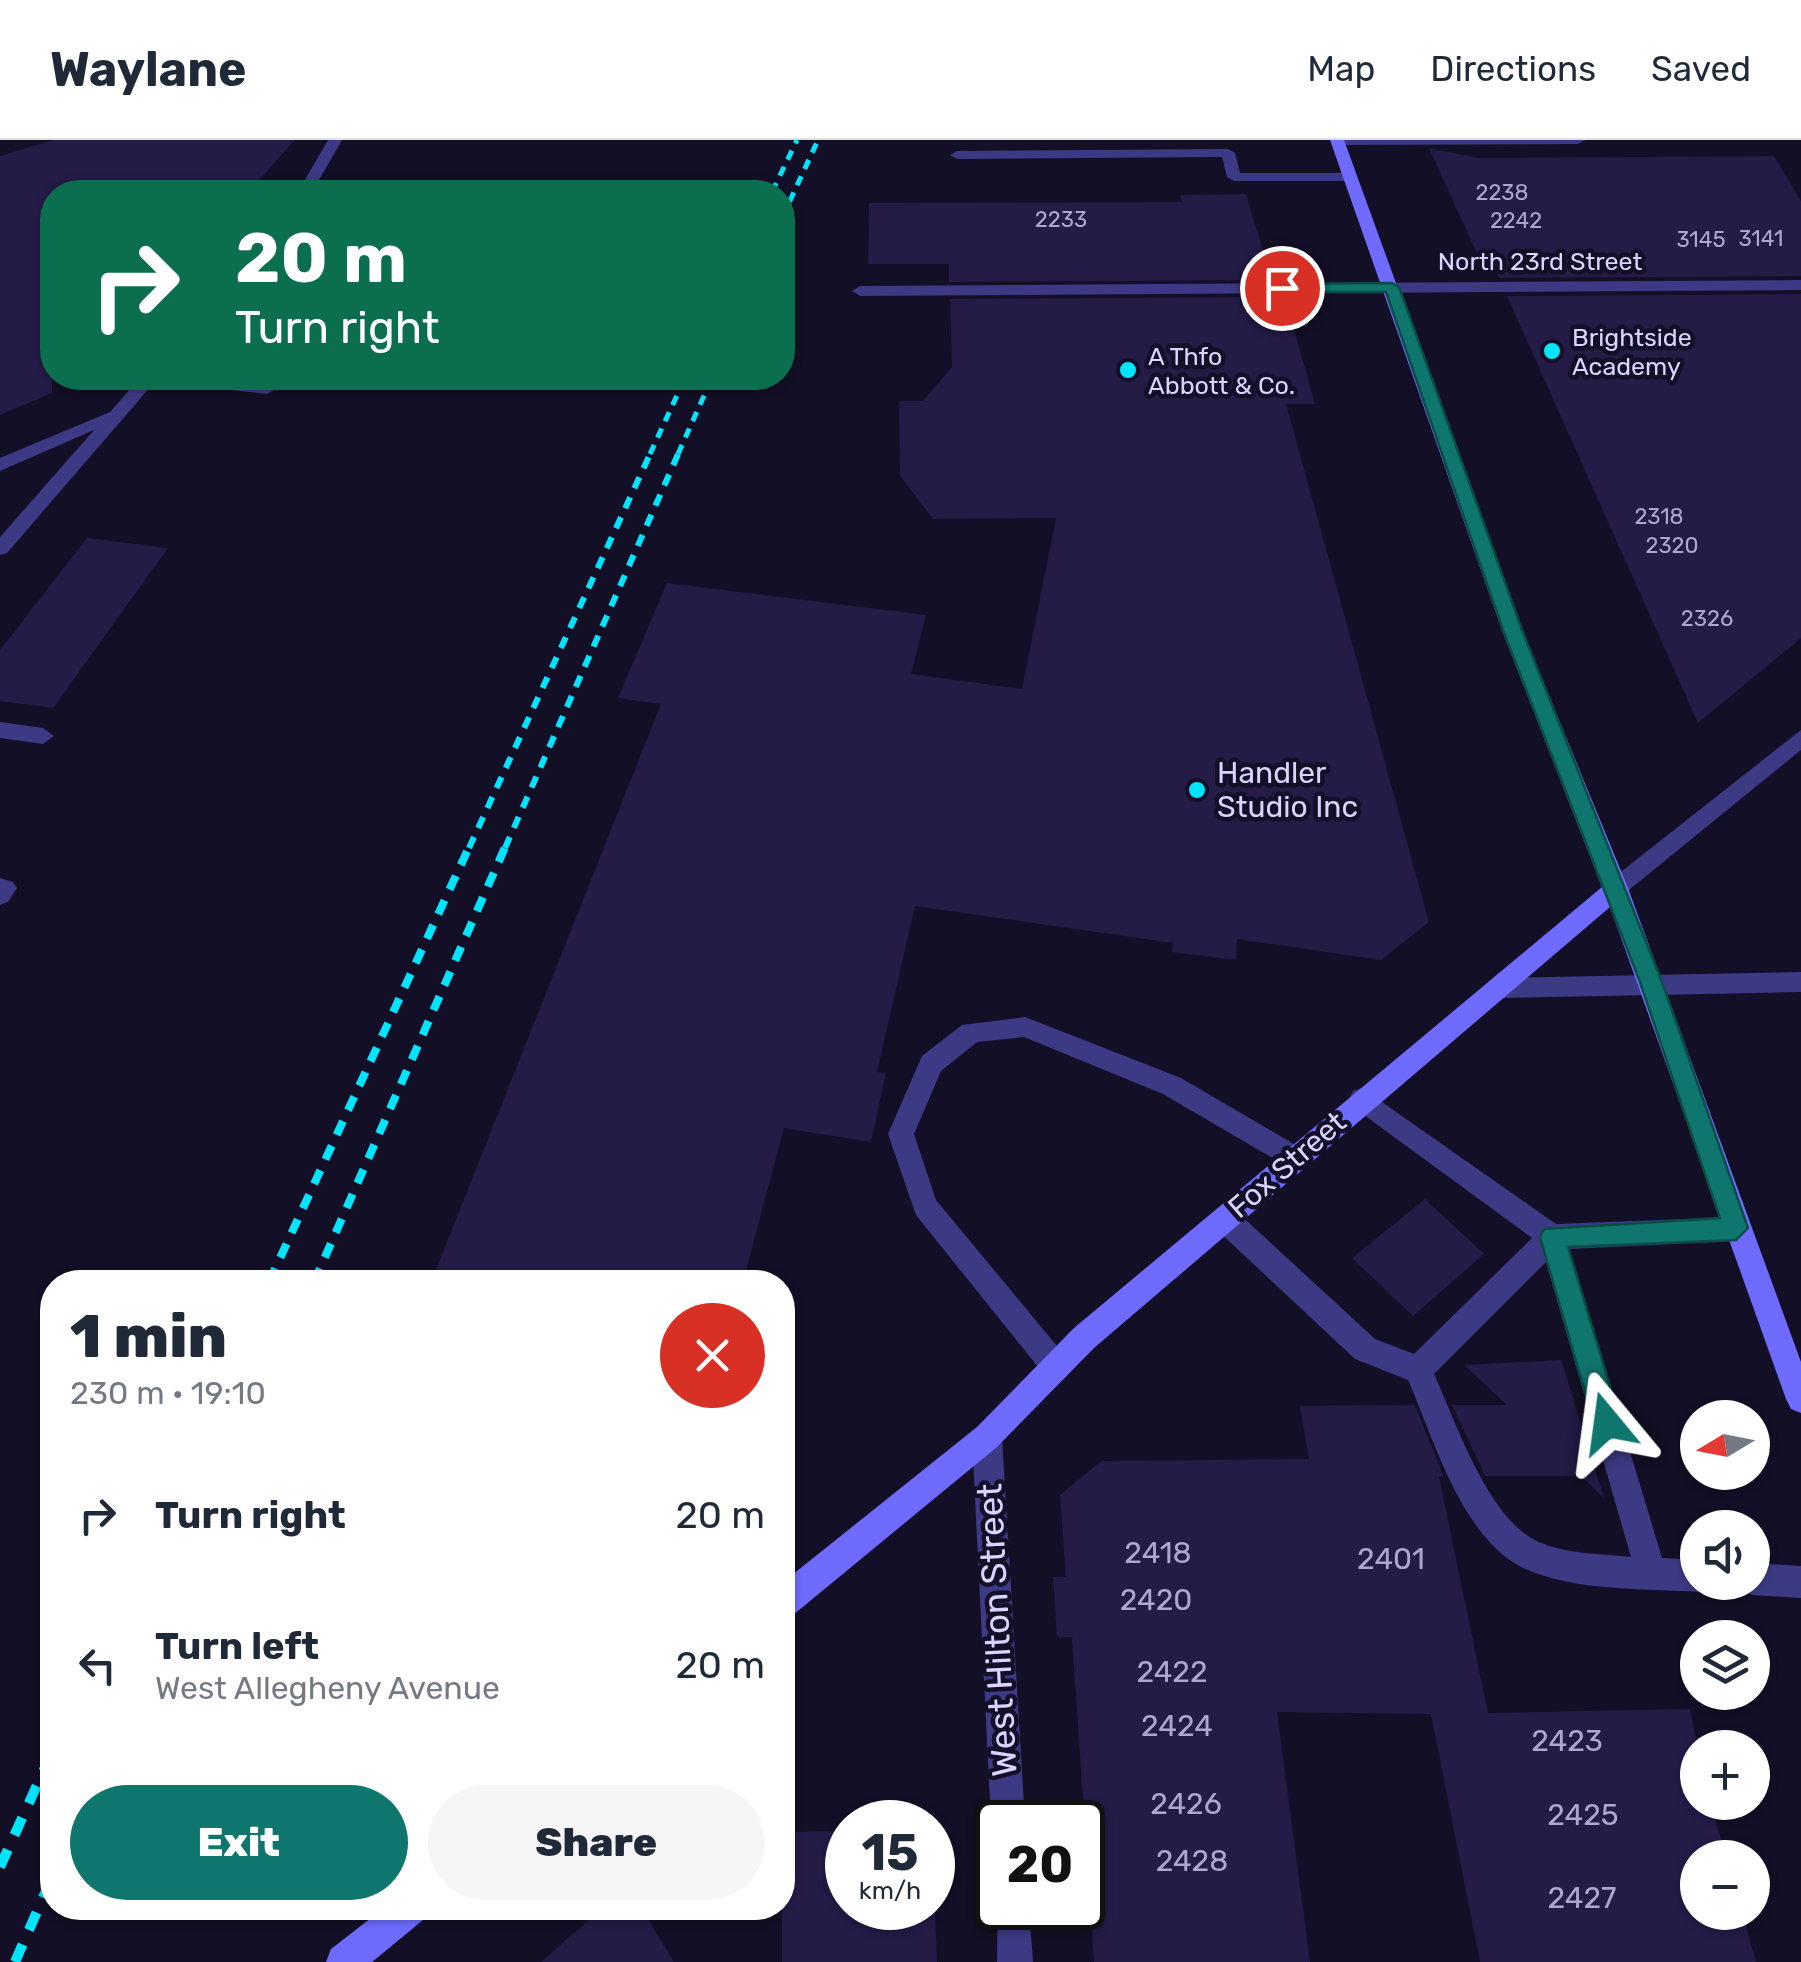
<!DOCTYPE html>
<meta charset="utf-8">
<style>
body{margin:0;font-family:Rubik,sans-serif;background:#f6f6f7;color:#1f2937;height:100vh;display:flex;flex-direction:column;font-size:38px;white-space:nowrap}
*{box-sizing:border-box;margin:0}
p{font-size:32px;color:#747a83}
.icon{flex:none;width:55px;height:55px;fill:none;stroke:currentColor;stroke-width:2;stroke-linecap:round;stroke-linejoin:round}
.map{position:relative;flex:1;overflow:hidden}
.details{position:absolute;left:40px;top:1130px;width:755px;height:650px;display:flex;flex-direction:column;background:#fff;border-radius:40px;box-shadow:0 2px 8px #0004}
.details>*{flex:none}
.top-card{position:absolute;left:40px;top:40px;width:755px;height:210px;border-radius:40px;box-shadow:0 2px 8px #0004;background:#0b6e4f;color:#fff;overflow:hidden}
.needle{width:65px;rotate:260deg}
.buttons{position:absolute;left:1680px;top:1260px;display:grid;gap:20px}
.buttons a{display:grid;place-items:center;width:90px;height:90px;border-radius:50%;background:#fff;box-shadow:0 2px 8px #0004;font-size:50px}
.speed{position:absolute;left:825px;top:1660px;display:flex;gap:20px;font-size:50px;font-weight:700;text-align:center}
.speed>*{display:grid;place-content:center;width:130px;height:130px;border-radius:50%;background:#fff;box-shadow:0 2px 8px #0004;line-height:1}
.speed small{font-size:25px;font-weight:400}
.speed .limit{border:5px solid #111;border-radius:15px;background:#fff;color:#111}
.pin{position:absolute;display:grid;place-items:center;width:85px;height:85px;color:#fff;margin:-42px;border:5px solid #fff;border-radius:50%;box-shadow:0 2px 10px #0007}
.me{position:absolute;width:110px;margin:-55px;rotate:344deg;stroke-linejoin:round;filter:drop-shadow(0 0 8px #0008)}
.turn{display:flex;align-items:center;gap:35px;height:210px;padding:0 30px;font-size:45px}
.turn .icon{width:130px;height:130px;stroke-width:2.5}
.turn b{display:block;font-size:70px;line-height:85px}
.round{display:grid;place-items:center;flex:none;width:105px;height:105px;border-radius:52px;background:#f6f6f7}
.overview{display:flex;align-items:center;justify-content:space-between;height:170px;padding:0 30px}
h1{font-size:60px;font-weight:800;line-height:75px}
.action{display:flex;gap:20px;margin-top:auto;padding:20px 30px}
.action a{flex:1;height:115px;border-radius:60px;background:#0f766e;color:#fff;font-size:40px;font-weight:800;line-height:115px;text-align:center}
.action a+a{background:#f6f6f7;color:#1f2937}
ul{padding:0;list-style:none}
li{display:flex;align-items:center;gap:30px;height:150px;padding:0 30px}
li div{flex:1}
li b{display:block;font-size:38px}
li em{font-style:normal}
header{display:flex;align-items:center;gap:60px;box-sizing:border-box;height:140px;padding:0 50px;background:#fff;border-bottom:2px solid #e0e1e3}
header strong{font-size:48px}
nav{display:flex;gap:55px;margin-inline-start:auto;font-size:35px}
.map>svg:first-child{display:block}
.building{fill:#241b47}
.lines{fill:none;stroke-linecap:round;stroke-linejoin:round}
.lane{fill:#3d3a85;fill-rule:evenodd}
.street{fill:#3d3a85;fill-rule:evenodd}
.secondary{fill:#6f6bff;fill-rule:evenodd}
.rail-far3{stroke:#00e5ff;stroke-width:5;stroke-dasharray:10 8;stroke-linecap:butt}
.rail-far2{stroke:#00e5ff;stroke-width:6;stroke-dasharray:12 10;stroke-linecap:butt}
.rail-far1{stroke:#00e5ff;stroke-width:8;stroke-dasharray:15 12;stroke-linecap:butt}
.rail{stroke:#00e5ff;stroke-width:10;stroke-dasharray:19 16;stroke-linecap:butt}
.route{fill:#0f766e;stroke:#0a4d48;stroke-width:2.5}
.poi-dot{fill:#00e5ff;stroke:#130f26;stroke-width:4}
.labels{text-anchor:middle;dominant-baseline:central;stroke-width:9;stroke-linejoin:round;paint-order:stroke}
.far-number-label{font-size:22px;fill:#aca6d1}
.far-street-label{font-size:25px;fill:#d9d4ff;stroke:#130f26}
.far-poi-label{font-size:25px;fill:#d9d4ff;stroke:#130f26;text-anchor:start}
.poi-label{font-size:30px;fill:#d9d4ff;stroke:#130f26;text-anchor:start}
.street-label{font-size:30px;fill:#d9d4ff;stroke:#130f26}
.near-number-label{font-size:30px;fill:#aca6d1}
.near-street-label{font-size:35px;fill:#d9d4ff;stroke:#130f26}
</style>
<header>
<strong>Waylane</strong>
<nav><a>Map</a><a>Directions</a><a>Saved</a></nav>
</header>
<div class="map">
<svg width="1801" height="1822" viewBox="0 0 1801 1822">
<rect width="100%" height="100%" fill="#130f26"/>
<path class="building" d="M54,0H295L248,52H52V253L0,275V16Z
M1429,8L1479,18L1774,16L1801,61V136L1499,138L1491,120H1480Z
M1246,54L1272,140L949,142V124H868L869,63L1182,62L1180,55Z
M1801,154V498L1698,583L1507,156Z
M1277,157L1283,179H1291L1315,264H1286L1429,782L1381,820L1237,799L1236,820L1172,812L1173,803L915,766L877,932L886,933L871,1002L784,988L743,1142H431L661,564L618,558L667,443L926,475L911,534L1022,549L1056,378L933,379L900,336L899,261H923L952,227L950,159Z
M87,398L168,408L53,568L0,561V510Z
M1425,1059L1484,1114L1413,1176L1352,1118Z
M1561,1220L1604,1358L1581,1336H1485L1452,1265H1507L1464,1225Z
M1415,1265L1444,1337H1439L1488,1573L1690,1569L1698,1608V1662H1710L1727,1718H1698V1772H1742L1756,1822H1480L1431,1574L1277,1572L1310,1822H1094L1072,1497H1057L1053,1437H1066L1060,1355L1101,1321L1309,1319L1300,1266Z
M932,1689L937,1822H782V1692L848,1691V1768H932Z
M603,1768H641L674,1822H541Z"/>
<g class="lines">
<path class="lane" d="M1228,9L1235,13L1240,33H1350L1357,37L1350,41H1234L1227,37L1222,17L957,19L950,15L957,11Z
M156,238C183,236 255,234 276,249L267,254L165,243Z
M0,582L43,588L54,596L43,604L0,598Z
M0,738L13,742L17,748L8,762L0,765Z
M1025,877L1181,938L1304,1010L1308,1018L1304,1026L1295,1030L1286,1026L1163,954L1024,897L977,902L941,931L914,994L936,1060L1066,1217L1070,1227L1066,1237L1056,1241L1046,1237L916,1075L888,994L922,916L962,885Z
M1362,948L1556,1084L1736,1077L1746,1080L1750,1089L1746,1098L1736,1101L1569,1109L1662,1418L1698,1420V1442H1711L1709,1447L1698,1452C1642,1448 1548,1453 1503,1415C1454,1373 1433,1297 1408,1240L1355,1219L1215,1088L1212,1079L1215,1070L1225,1067L1235,1070L1375,1199L1414,1214L1532,1098L1353,967L1349,959L1353,951ZM1546,1122L1631,1417C1602,1414 1566,1414 1539,1402C1488,1380 1456,1282 1434,1234Z
M1752,1423L1801,1426V1458L1752,1455L1741,1450L1738,1442H1752Z"/>
<path class="street" d="M328,0H342L312,52H298Z
M1331,0H1585L1578,4L1337,5Z
M1801,140V150L860,156L852,151L860,146Z
M140,238H158L7,413L0,415V397L94,290L0,331V318L110,272Z
M1801,590V610L1624,754H1608L1604,748L1608,742Z
M1801,832V852L1498,858L1489,855L1486,848L1489,841L1498,838Z
M987,1282L997,1287L1002,1297L1025,1682H998V1695L991,1682L972,1297L977,1287Z
M998,1761V1768H1029L1033,1822H997Z"/>
<path class="secondary" d="M1330,0H1344L1522,490L1628,748L1801,1222V1273L1791,1269L1786,1259L1610,767L1094,1208L997,1307L793,1475L782,1480V1443L977,1287L1074,1188L1602,747L1502,490Z
M384,1768H429L423,1780L372,1822H326L331,1809Z"/>
<path class="rail-far3" d="M772,52L797,0
M782,78L818,0
M650,314L685,238
M678,314L712,238"/>
<path class="rail-far2" d="M469,708L651,312
M505,708L679,312"/>
<path class="rail-far1" d="M269,1142L470,705
M314,1142L506,705"/>
<path class="rail" d="M0,1727L52,1612
M15,1822L52,1737"/>
</g>
<path class="route" d="M1392,143L1399,147L1522,490L1662,842L1748,1088L1736,1100L1568,1107L1621,1283L1617,1293L1607,1296L1598,1293L1594,1283L1540,1097L1544,1089L1720,1078L1640,842L1503,490L1386,152H1282L1274,148L1282,144Z"/>
<g class="poi-dot">
<circle cx="1552" cy="211" r="10"/>
<circle cx="1128" cy="230" r="10"/>
<circle cx="1197" cy="650" r="10"/>
</g>
<g class="labels">
<g class="far-number-label">
<text x="1502" y="52">2238</text>
<text x="1061" y="79">2233</text>
<text x="1516" y="80">2242</text>
<text x="1761" y="98">3141</text>
<text x="1701" y="99">3145</text>
<text x="1659" y="376">2318</text>
<text x="1672" y="405">2320</text>
<text x="1707" y="478">2326</text>
</g>
<g class="far-street-label">
<text x="1540" y="121">North 23rd Street</text>
</g>
<g class="far-poi-label">
<text x="1572" y="197">Brightside<tspan x="1572" dy="29">Academy</tspan></text>
<text x="1148" y="216">A Thfo<tspan x="1148" dy="29">Abbott &amp; Co.</tspan></text>
</g>
<g class="poi-label">
<text x="1217" y="633">Handler<tspan x="1217" dy="34">Studio Inc</tspan></text>
</g>
<g class="street-label">
<text transform="translate(1287 1025) rotate(-41)">Fox Street</text>
</g>
<g class="near-number-label">
<text x="1158" y="1413">2418</text>
<text x="1391" y="1419">2401</text>
<text x="1156" y="1460">2420</text>
<text x="1172" y="1532">2422</text>
<text x="1177" y="1586">2424</text>
<text x="1567" y="1601">2423</text>
<text x="1186" y="1664">2426</text>
<text x="1583" y="1675">2425</text>
<text x="1192" y="1721">2428</text>
<text x="1582" y="1758">2427</text>
</g>
<g class="near-street-label">
<text transform="translate(997 1490) rotate(-93)">West Hilton Street</text>
</g>
</g>
</svg>
<div class="buttons">
<a><svg class="needle" viewBox="-14 -14 28 28"><path d="M0-13l5 13h-10z" fill="#e53935"/><path d="M0 13l5-13h-10z" fill="#747a83"/></svg></a>
<a><svg class="icon" aria-label="sound" viewBox="0 0 24 24"><path d="M4 9h4l5-4v14l-5-4H4zM17 9q2 3 0 6"/></svg></a>
<a><svg class="icon" aria-label="layers" viewBox="0 0 24 24"><path d="M12 4l9 5-9 5-9-5zM3 14l9 5 9-5"/></svg></a>
<a>+</a>
<a>−</a>
</div>
<div class="speed"><div>15<small>km/h</small></div><div class="limit">20</div></div>
<div class="pin" style="left:1282px;top:148px;background:#d93025"><svg class="icon" aria-label="arrive" viewBox="0 0 24 24"><path d="M6 21V4h12l-3 4 3 4H6"/></svg></div>
<svg class="me" style="left:1607px;top:1283px" viewBox="-20 -20 40 40"><path d="M0-17L14 15 0 8-14 15z" fill="#0f766e" stroke="#fff" stroke-width="4"/></svg>
<div class="top-card">
<div class="turn"><svg class="icon" aria-label="right" viewBox="0 0 24 24"><path d="M7 20v-9h11M14 6l5 5-5 5"/></svg><div><b>20 m</b>Turn right</div></div>
</div>
<section class="details">
<div class="overview"><div><h1>1 min</h1><p>230 m · 19:10</p></div><a class="round" style="background:#d93025;color:#fff"><svg class="icon" aria-label="close" viewBox="0 0 24 24"><path d="M6 6l12 12M18 6L6 18"/></svg></a></div>
<ul>
<li><svg class="icon" aria-label="right" viewBox="0 0 24 24"><path d="M7 20v-9h11M14 6l5 5-5 5"/></svg><div><b>Turn right</b></div><em>20 m</em></li>
<li><svg class="icon" aria-label="left" viewBox="0 0 24 24"><path d="M17 20v-9H6M10 6l-5 5 5 5"/></svg><div><b>Turn left</b><p>West Allegheny Avenue</p></div><em>20 m</em></li>
</ul>
<div class="action"><a>Exit</a><a>Share</a></div>
</section>
</div>
